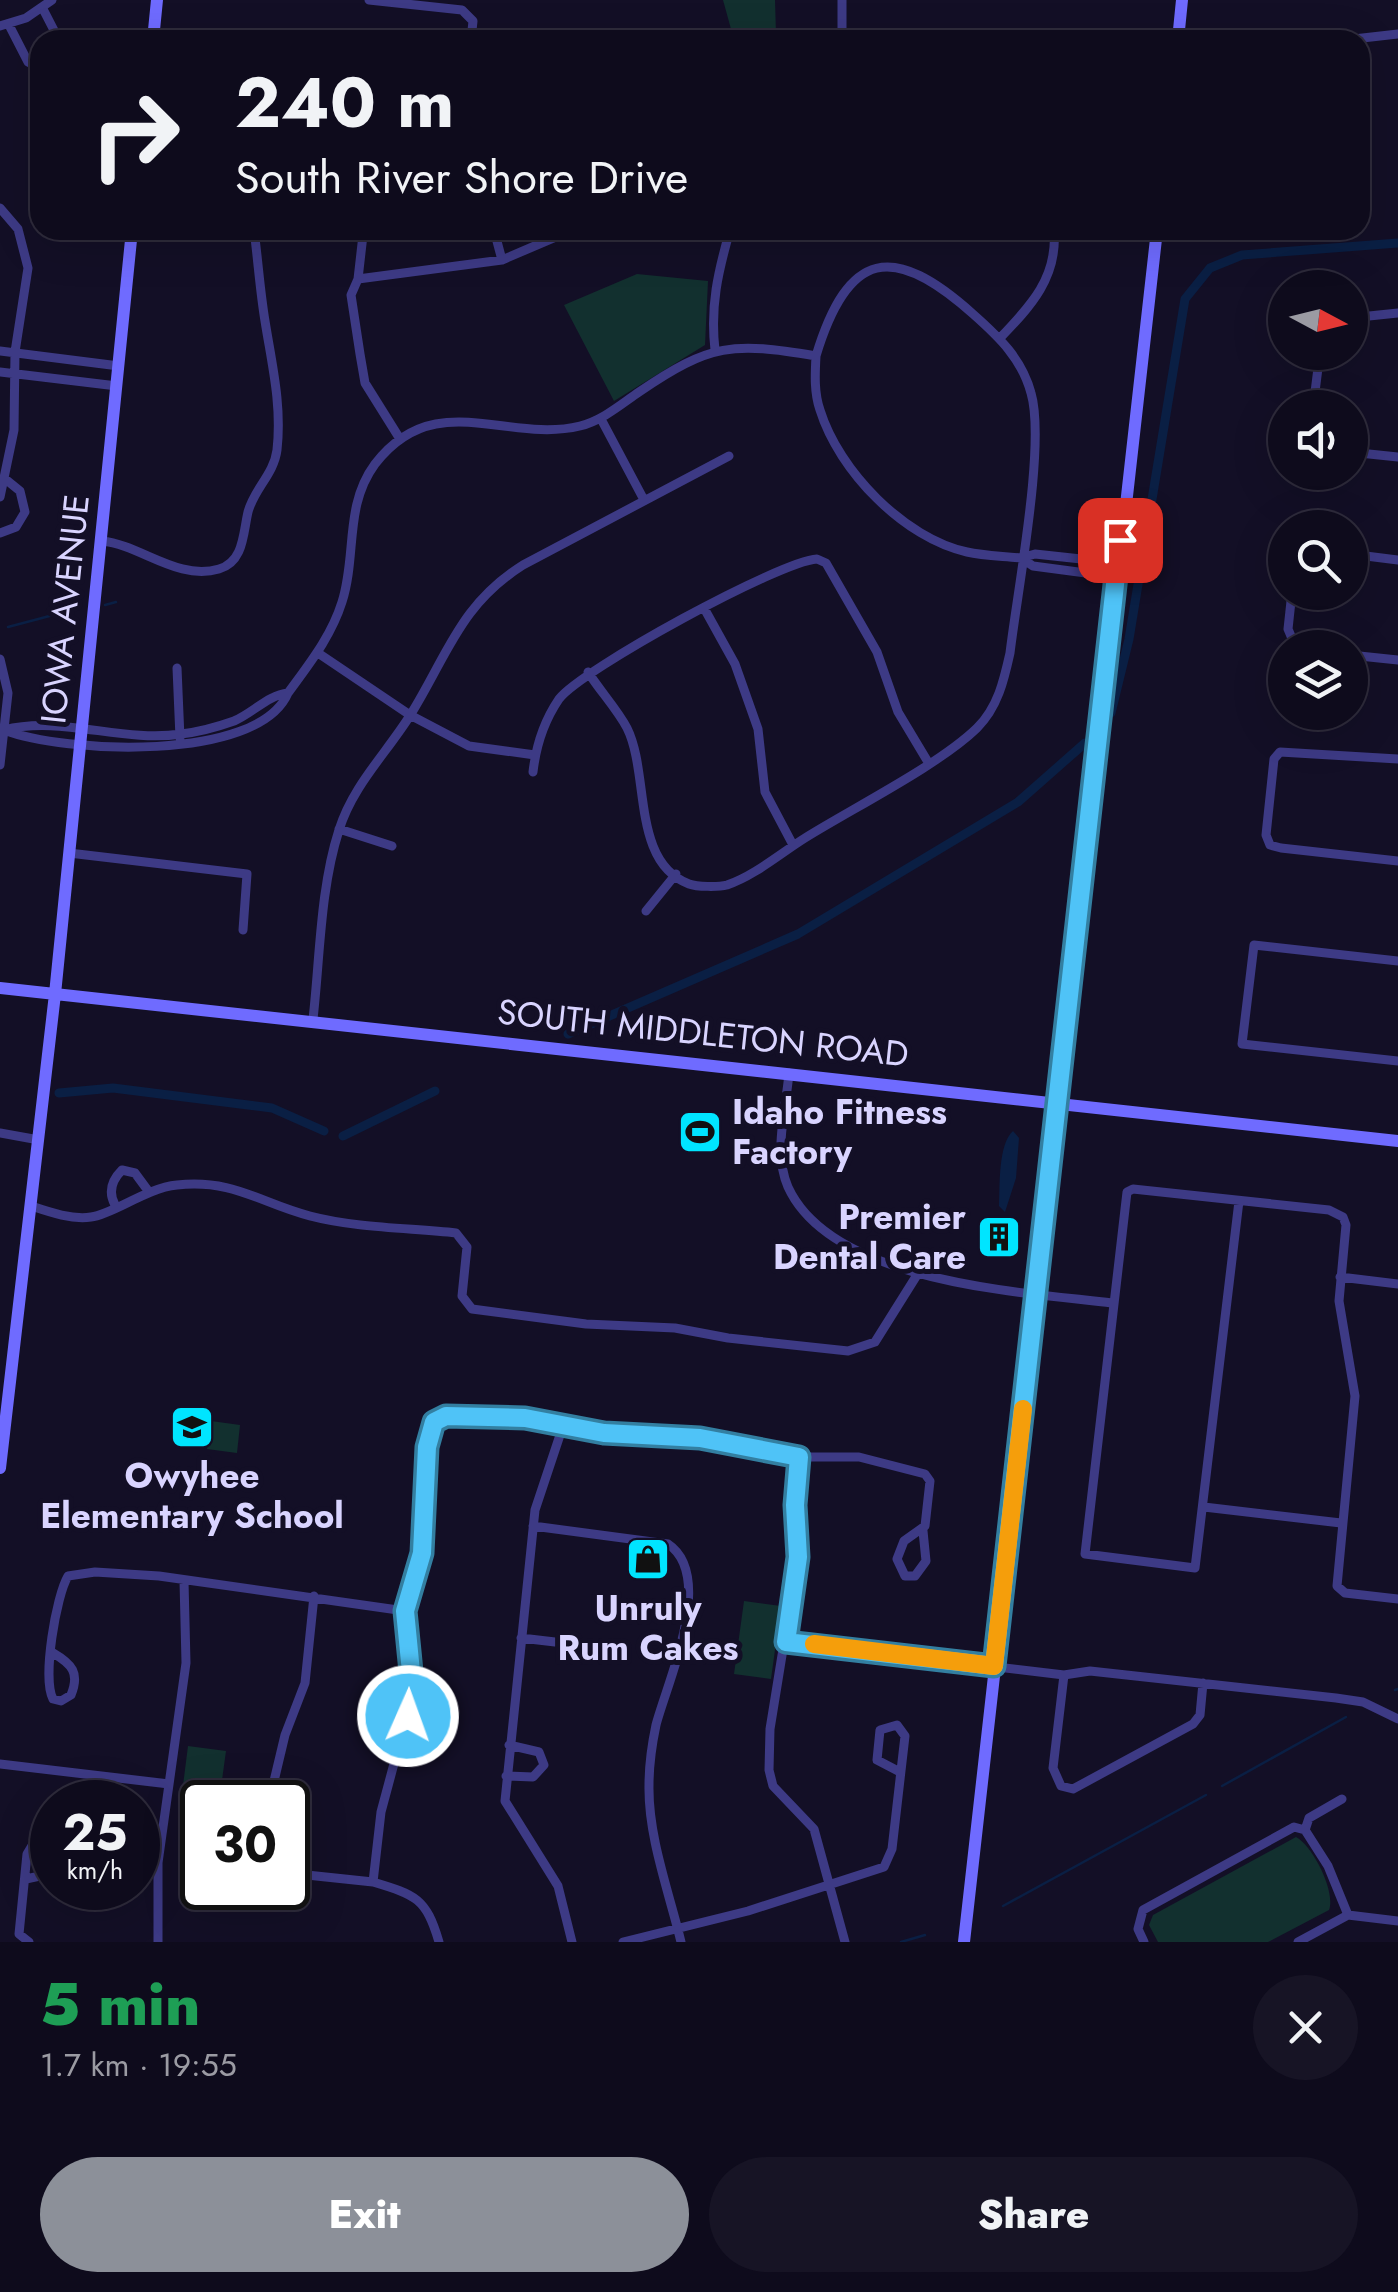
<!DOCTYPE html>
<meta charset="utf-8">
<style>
body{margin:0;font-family:Jost,sans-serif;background:#171425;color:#f1f3f6;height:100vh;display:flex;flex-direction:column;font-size:38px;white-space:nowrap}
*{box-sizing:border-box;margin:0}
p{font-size:32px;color:#9b9ba3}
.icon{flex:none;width:55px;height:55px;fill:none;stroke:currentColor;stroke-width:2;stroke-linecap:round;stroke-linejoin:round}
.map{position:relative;height:1942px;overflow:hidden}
.sheet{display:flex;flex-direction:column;background:#0e0b1c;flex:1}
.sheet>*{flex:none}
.top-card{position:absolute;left:30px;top:30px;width:1340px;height:210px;border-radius:30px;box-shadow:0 10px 40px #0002,0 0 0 2px #2e2b3b;background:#0e0b1c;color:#f1f3f6;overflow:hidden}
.needle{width:65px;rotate:97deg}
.buttons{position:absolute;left:1268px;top:270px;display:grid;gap:20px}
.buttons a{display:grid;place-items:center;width:100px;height:100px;border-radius:50%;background:#0e0b1c;box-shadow:0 10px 40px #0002,0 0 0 2px #2e2b3b;font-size:50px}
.speed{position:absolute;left:30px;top:1780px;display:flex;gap:20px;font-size:50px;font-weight:700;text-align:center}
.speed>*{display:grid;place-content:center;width:130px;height:130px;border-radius:50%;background:#0e0b1c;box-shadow:0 10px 40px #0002,0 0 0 2px #2e2b3b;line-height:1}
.speed small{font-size:25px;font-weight:400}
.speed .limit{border:5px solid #111;border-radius:15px;background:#fff;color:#111}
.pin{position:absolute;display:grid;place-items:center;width:85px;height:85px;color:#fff;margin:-42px;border-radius:20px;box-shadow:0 5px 15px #0006}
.me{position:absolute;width:110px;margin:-55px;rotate:2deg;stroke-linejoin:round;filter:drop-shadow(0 0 8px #0008)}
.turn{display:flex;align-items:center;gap:35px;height:210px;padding:0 40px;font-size:45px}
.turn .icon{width:130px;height:130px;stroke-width:2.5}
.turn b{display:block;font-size:70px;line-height:85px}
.round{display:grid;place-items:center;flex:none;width:105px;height:105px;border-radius:52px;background:#171425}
.overview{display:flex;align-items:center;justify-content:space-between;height:170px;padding:0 40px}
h1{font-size:60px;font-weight:800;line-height:75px;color:#1e9e55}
.action{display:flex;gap:20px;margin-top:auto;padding:20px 40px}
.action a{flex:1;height:115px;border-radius:60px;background:#8c9099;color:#fff;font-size:40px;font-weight:800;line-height:115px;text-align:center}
.action a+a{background:#171425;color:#f1f3f6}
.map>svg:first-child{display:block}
.green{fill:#12302f}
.water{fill:#0a1f44}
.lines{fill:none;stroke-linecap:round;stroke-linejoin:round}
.stream{stroke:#0a1f44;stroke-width:2.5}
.canal{stroke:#0a1f44;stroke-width:9}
.street{stroke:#3d3a85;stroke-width:9}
.secondary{stroke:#6f6bff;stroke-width:12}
.route-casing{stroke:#337fa1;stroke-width:25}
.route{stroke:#4fc3f7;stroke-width:18}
.slow{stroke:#f59e0b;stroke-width:18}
.labels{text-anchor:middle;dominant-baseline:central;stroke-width:10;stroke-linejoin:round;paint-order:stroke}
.street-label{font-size:35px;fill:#d9d4ff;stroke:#130f26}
.poi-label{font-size:35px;font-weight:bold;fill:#d9d4ff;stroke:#130f26}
</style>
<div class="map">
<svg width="1398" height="1942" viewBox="0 0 1398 1942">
<rect width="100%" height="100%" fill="#130f26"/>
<path class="green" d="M723,0H775L776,34L731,29Z
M637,274L708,281L705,345L614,401L564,305Z
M211,1421L240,1425L237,1453L207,1449Z
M744,1601L781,1606L771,1679L734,1674Z
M188,1746L226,1751L219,1802H202V1829L178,1825Z
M1296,1837C1313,1846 1336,1892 1329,1910L1268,1942H1158L1149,1925L1153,1915Z"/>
<path class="water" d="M1013,1131L1019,1138L1016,1178L1005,1212L999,1206C1000,1186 998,1144 1013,1131Z"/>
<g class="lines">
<path class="stream" d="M105,605L116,602
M8,627L76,609
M1395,1690L1398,1689
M1222,1786L1346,1717
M1003,1906L1206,1795
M901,1942L925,1935"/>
<path class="canal" d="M1111,713L1129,639L1185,299L1210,268L1242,255L1398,243
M568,1034L798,934L1018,802L1085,743
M59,1093L113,1088L248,1105L272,1108L324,1131
M343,1136L435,1091"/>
<path class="street" d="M369,0L462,10L473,21L471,40
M842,0V40
M43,9L59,40
M9,25L28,62L40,68
M0,26L26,18L52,0
M1345,40L1398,34
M0,208L18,229L28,268L15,352L14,430L0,497
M494,230L502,260
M363,235L358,279L351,295L360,354L365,383L400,439
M358,279L502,260L572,230
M1350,318L1398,313
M1000,338C1031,306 1058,277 1054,230
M715,350C710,306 718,272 730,230
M0,351L119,366
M0,372L117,386
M1313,408L1320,352
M601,419L643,498
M1350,452L1398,457
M0,533L16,527L25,512L20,491L4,478
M102,541C141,545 177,581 219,569C244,562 243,533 248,512C254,489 274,474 277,450C282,405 272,365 265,321C260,291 258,260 254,230
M1350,554L1398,560
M1116,577L1033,566L1021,558L1035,554L1118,563
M1292,592L1288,629L1296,648
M704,608L735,664L758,729L765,792L793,845
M318,653L410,715L469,746L535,755
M1350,655L1398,660
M0,659L8,693L0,765
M177,668L180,738
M588,672C600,691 617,709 627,728C650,774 631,862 689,884C697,887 719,887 727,885C754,876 781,853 805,838C853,808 939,765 977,728C998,707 1004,680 1010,653C1017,593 1046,444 1031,393C1022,359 999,337 973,314C893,242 848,250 816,356
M288,693C309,664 331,637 342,602C357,555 344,506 375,464C435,386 507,444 580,426C603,420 620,405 639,392C711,343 732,342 816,356C815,374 814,393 820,410C839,471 904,538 967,552C984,556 1004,556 1021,558
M288,693C258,763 63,753 4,730C61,715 122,743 181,734C199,732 217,727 234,721C253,713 268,695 288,693Z
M1398,759L1280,752L1274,759L1266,835L1270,845L1281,848L1398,861
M533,772C536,746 544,721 559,699C582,669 780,561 817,559L826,563L877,652L898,712L928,762
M339,829L392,846
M69,853L247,874L243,930
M646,911L676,874
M1398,961L1254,945L1242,1044L1398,1061
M313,1019C320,958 320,889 339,830C353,785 386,754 411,714C448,654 460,605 523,565L729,456
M789,1073C786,1109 773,1153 788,1187C832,1283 1022,1292 1112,1303
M0,1133L39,1140
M1239,1201L1195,1568L1085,1554L1127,1192L1133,1189L1329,1210L1343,1217L1346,1225L1339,1301L1355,1396L1337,1586L1345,1593L1398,1599
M115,1205C108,1192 112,1180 122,1170L135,1173L149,1192
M31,1206C49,1212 72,1220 91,1217C114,1214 146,1188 177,1185C234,1179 260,1203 310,1216C356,1228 409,1228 456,1233L467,1247L462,1296L472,1309L586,1324L675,1328L728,1338L848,1351L875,1342L917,1275
M1340,1277L1398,1284
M563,1426L535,1510L505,1801L558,1886L572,1942
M799,1457L795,1505L798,1557L770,1729L769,1770L773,1786L814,1829L845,1942
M1204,1507L1341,1523
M533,1526L668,1544C716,1576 667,1683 656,1725C652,1744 649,1765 649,1785C648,1837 669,1892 681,1942
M521,1638L555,1642
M786,1642L1064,1675L1090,1671L1336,1698L1363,1702L1398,1719
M53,1653C72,1664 80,1673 71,1695L61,1701L53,1699C42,1679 56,1596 68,1576L95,1572L159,1576L405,1611
M1064,1675L1053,1768L1061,1786L1073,1789L1193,1724L1200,1715L1203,1683
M0,1764L169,1784
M506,1776L533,1777L544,1765L539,1752L509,1745
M269,1802L285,1735L305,1683L314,1596
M1305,1830L1309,1818L1342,1799
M288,1873L373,1882
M26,1879L49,1874L52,1862
M29,1942L19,1934L27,1854L36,1839L46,1840L52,1849
M158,1942V1863L186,1663L184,1581
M439,1942C426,1898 416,1895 373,1882L381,1812L413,1693L405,1611L421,1553L427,1447L434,1421L446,1416L525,1418L604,1433L700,1438L799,1457H859L925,1474L930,1481L925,1526L904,1541L897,1559L905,1576H915L926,1561L923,1531
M623,1942L748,1911L884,1867L892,1849L905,1736L897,1725L880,1730L877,1760L900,1772
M1144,1942L1138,1929L1143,1910L1294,1827L1305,1830L1328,1866L1348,1915
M1298,1942L1348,1915L1398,1921"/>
<path class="secondary" d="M153,40L157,0
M1178,40L1182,0
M0,988L1398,1141
M0,1468L55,994L132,230
M964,1942L1157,230"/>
</g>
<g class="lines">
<g class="route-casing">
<path id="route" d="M408,1716L413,1692L405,1611L422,1553L427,1447L434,1422L446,1416L525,1418L604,1433L700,1438L799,1457L795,1505L798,1557L786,1642L994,1666L1120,540"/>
</g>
<use href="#route" class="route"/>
<path class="slow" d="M814,1644L994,1666L1023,1409"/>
</g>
<defs>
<g id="stadium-square" transform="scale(2.25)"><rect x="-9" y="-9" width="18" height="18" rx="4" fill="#00e5ff" stroke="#130f26"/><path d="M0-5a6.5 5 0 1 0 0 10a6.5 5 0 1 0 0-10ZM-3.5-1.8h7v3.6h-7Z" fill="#111"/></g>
<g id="building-square" transform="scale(2.25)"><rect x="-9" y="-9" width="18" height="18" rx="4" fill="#00e5ff" stroke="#130f26"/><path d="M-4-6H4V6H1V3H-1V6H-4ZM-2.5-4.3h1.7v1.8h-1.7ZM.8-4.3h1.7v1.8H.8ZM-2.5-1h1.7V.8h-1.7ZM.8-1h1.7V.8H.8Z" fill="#111"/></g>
<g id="school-square" transform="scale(2.25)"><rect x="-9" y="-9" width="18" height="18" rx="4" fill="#00e5ff" stroke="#130f26"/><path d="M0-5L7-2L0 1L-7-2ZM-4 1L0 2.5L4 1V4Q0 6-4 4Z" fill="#111"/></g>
<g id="shop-square" transform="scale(2.25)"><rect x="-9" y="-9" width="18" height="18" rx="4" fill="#00e5ff" stroke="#130f26"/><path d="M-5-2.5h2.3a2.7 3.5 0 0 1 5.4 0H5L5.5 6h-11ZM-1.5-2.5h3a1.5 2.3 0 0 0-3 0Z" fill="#111"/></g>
</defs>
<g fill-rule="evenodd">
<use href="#stadium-square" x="700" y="1132"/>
<use href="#building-square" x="999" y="1237"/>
<use href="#school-square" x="192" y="1427"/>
<use href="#shop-square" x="648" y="1559"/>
</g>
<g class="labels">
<g class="street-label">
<text transform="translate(65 609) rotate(-84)">IOWA AVENUE</text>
<text transform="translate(703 1033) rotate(6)">SOUTH MIDDLETON ROAD</text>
</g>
<g class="poi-label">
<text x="732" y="1112" text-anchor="start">Idaho Fitness<tspan x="732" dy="40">Factory</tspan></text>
<text x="966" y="1217" text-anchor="end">Premier<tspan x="966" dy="40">Dental Care</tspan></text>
<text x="192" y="1476">Owyhee<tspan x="192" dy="40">Elementary School</tspan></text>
<text x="648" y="1608">Unruly<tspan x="648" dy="40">Rum Cakes</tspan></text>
</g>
</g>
</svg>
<div class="buttons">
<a><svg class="needle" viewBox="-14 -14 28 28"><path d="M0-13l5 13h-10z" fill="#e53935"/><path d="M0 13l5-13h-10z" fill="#9b9ba3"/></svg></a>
<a><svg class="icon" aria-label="sound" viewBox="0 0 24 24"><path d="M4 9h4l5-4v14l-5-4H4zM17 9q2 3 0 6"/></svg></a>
<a><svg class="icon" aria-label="search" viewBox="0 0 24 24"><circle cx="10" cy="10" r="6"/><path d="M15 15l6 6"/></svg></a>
<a><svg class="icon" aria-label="layers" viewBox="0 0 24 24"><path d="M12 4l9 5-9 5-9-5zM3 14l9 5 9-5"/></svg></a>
</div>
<div class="speed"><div>25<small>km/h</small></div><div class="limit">30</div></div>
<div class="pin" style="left:1120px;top:540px;background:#d93025"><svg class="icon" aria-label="arrive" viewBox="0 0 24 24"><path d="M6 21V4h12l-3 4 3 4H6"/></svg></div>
<svg class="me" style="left:408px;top:1716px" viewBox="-20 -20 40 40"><circle r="17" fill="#4fc3f7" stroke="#fff" stroke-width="3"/><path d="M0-11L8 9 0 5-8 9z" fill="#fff"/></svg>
<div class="top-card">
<div class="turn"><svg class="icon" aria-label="right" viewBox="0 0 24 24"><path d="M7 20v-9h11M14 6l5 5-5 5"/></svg><div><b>240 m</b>South River Shore Drive</div></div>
</div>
</div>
<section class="sheet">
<div class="overview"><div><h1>5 min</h1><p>1.7 km · 19:55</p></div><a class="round"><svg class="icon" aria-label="close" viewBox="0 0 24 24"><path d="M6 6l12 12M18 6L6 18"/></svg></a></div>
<div class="action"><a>Exit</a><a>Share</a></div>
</section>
